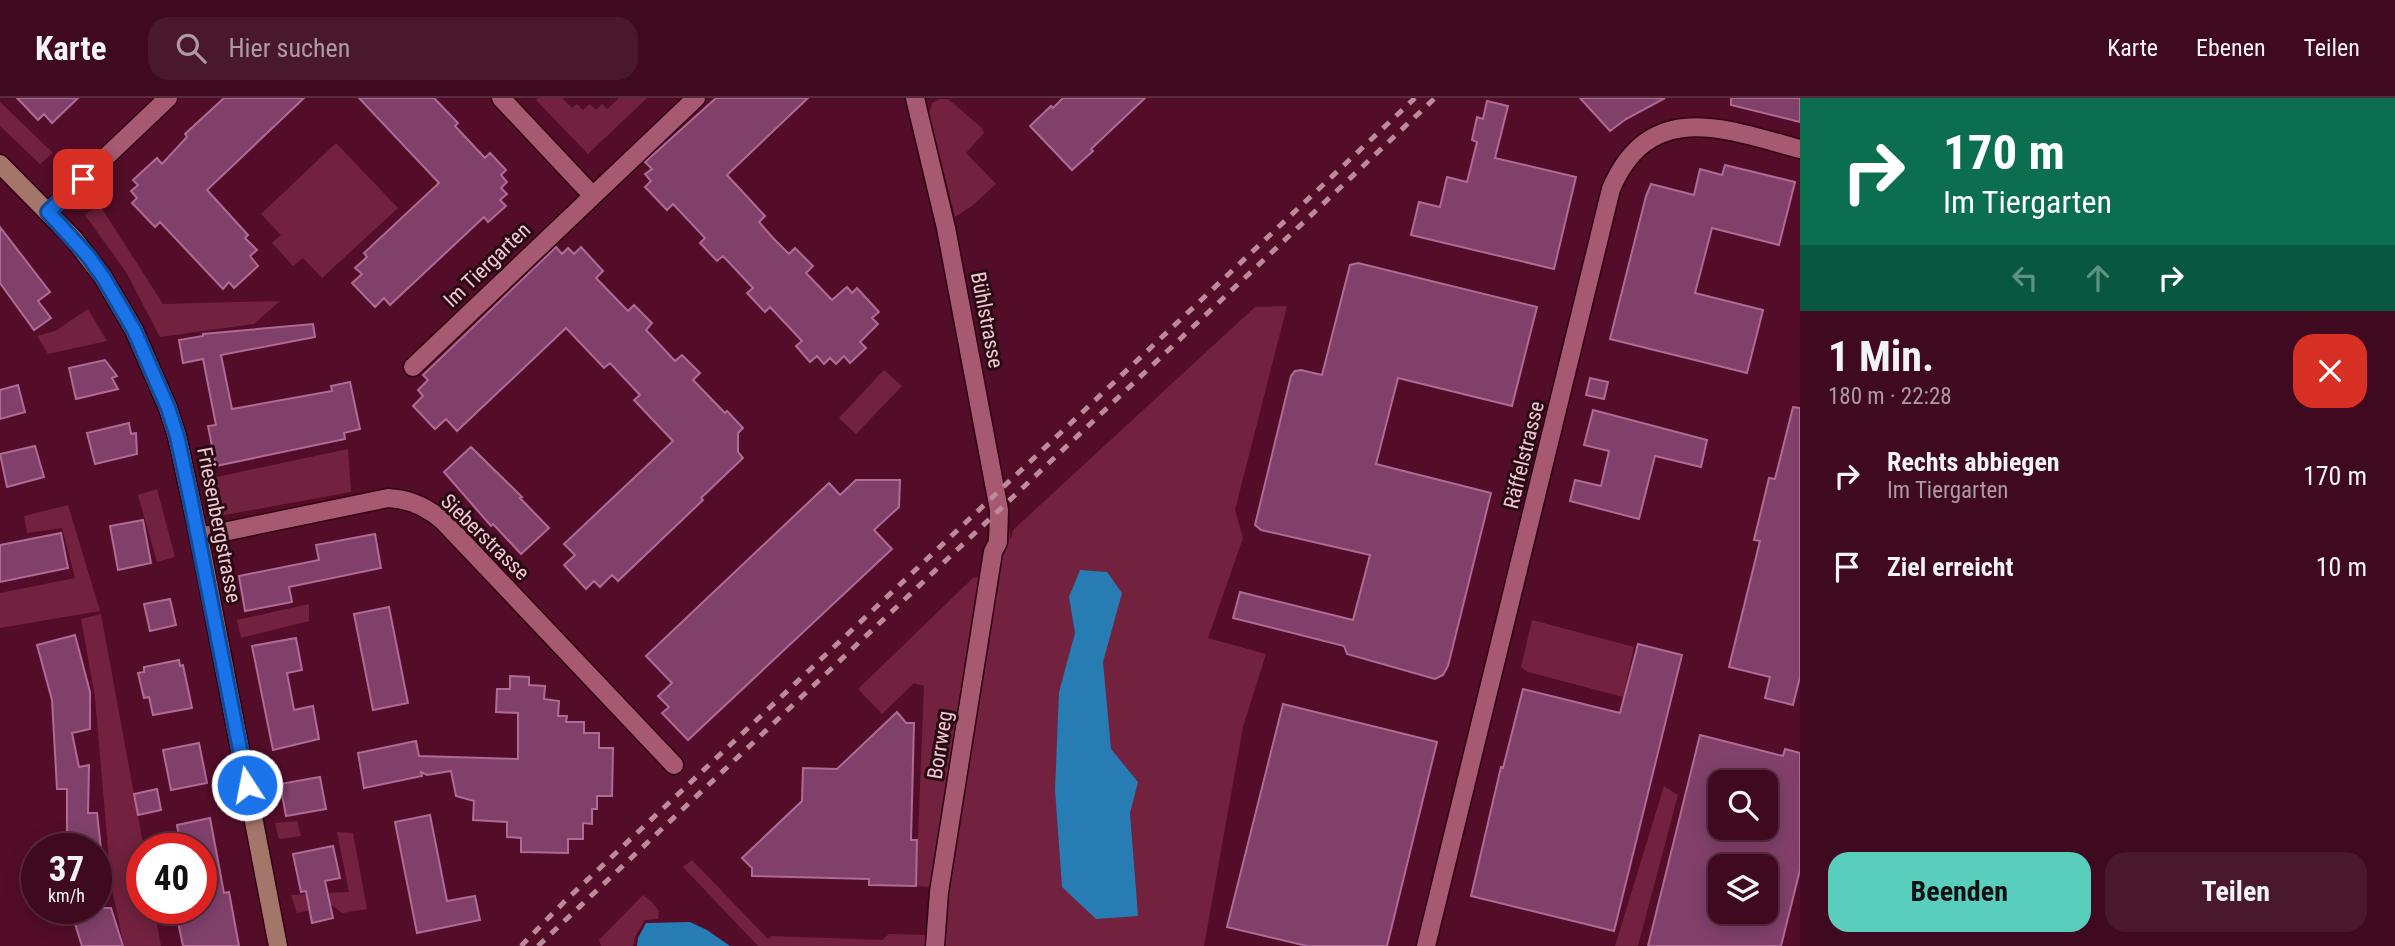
<!DOCTYPE html>
<html lang="de">
<meta charset="utf-8">
<style>
body{margin:0;font-family:"Roboto Condensed",sans-serif;background:#4a182c;color:#f1f3f6;height:100vh;display:flex;flex-direction:column;font-size:26px;white-space:nowrap}
*{box-sizing:border-box;margin:0}
p{font-size:23px;color:#ad9aa4}
.icon{flex:none;width:38px;height:38px;fill:none;stroke:currentColor;stroke-width:2;stroke-linecap:round;stroke-linejoin:round}
.map{position:relative;flex:1;overflow:hidden}
.sheet{display:flex;flex-direction:column;background:#3f0a1f;width:595px}
.sheet>*{flex:none}
.top-card{background:#0b6e4f;color:#fff;overflow:hidden}
.tools{position:absolute;left:1708px;top:672px;display:grid;gap:14px}
.tools a{display:grid;place-items:center;width:70px;height:70px;border-radius:14px;background:#3f0a1f;box-shadow:0 4px 18px #0003,0 0 0 2px #582b3d;font-size:35px}
.speed{position:absolute;left:21px;top:735px;display:flex;gap:14px;font-size:35px;font-weight:700;text-align:center}
.speed>*{display:grid;place-content:center;width:91px;height:91px;border-radius:50%;background:#3f0a1f;box-shadow:0 4px 18px #0003,0 0 0 2px #582b3d;line-height:1}
.speed small{font-size:18px;font-weight:400}
.speed .limit{border:10px solid #d22;background:#fff;color:#111}
.pin{position:absolute;display:grid;place-items:center;width:60px;height:60px;color:#fff;margin:-30px;border-radius:14px;box-shadow:0 4px 10px #0006}
.me{position:absolute;width:77px;margin:-38px;rotate:349deg;stroke-linejoin:round;filter:drop-shadow(0 0 5px #0008)}
.turn{display:flex;align-items:center;gap:24px;height:147px;padding:0 28px;font-size:32px}
.turn .icon{width:91px;height:91px;stroke-width:2.5}
.turn b{display:block;font-size:49px;line-height:60px}
.lanes{display:flex;align-items:center;height:66px;padding:0 28px;background:#0003;justify-content:center;gap:35px;direction:ltr}
.lanes .off{opacity:.35}
.round{display:grid;place-items:center;flex:none;width:74px;height:74px;border-radius:21px;background:#4a182c}
.head{display:flex;align-items:center;justify-content:space-between;height:119px;padding:0 28px}
h1{font-size:42px;font-weight:700;line-height:52px}
.action{display:flex;gap:14px;margin-top:auto;padding:14px 28px}
.action a{flex:1;height:80px;border-radius:21px;background:#5acebd;color:#111;font-size:28px;font-weight:700;line-height:80px;text-align:center}
.action a+a{background:#4a182c;color:#f1f3f6}
ul{padding:0;list-style:none}
li{display:flex;align-items:center;gap:21px;height:91px;padding:0 28px}
li div{flex:1}
li b{display:block;font-size:26px}
li em{font-style:normal}
header{display:flex;align-items:center;gap:42px;box-sizing:border-box;height:98px;padding:0 35px;background:#3f0a1f;border-bottom:2px solid #582b3d}
header strong{font-size:33px}
nav{display:flex;gap:38px;margin-inline-start:auto;font-size:24px}
.search{width:490px;height:63px;background:#4a182c;display:flex;align-items:center;gap:18px;box-sizing:border-box;padding:0 24px;border-radius:21px;color:#ad9aa4;font-size:26px}
main{display:flex;flex:1;min-height:0}
.map>svg:first-child{display:block}
.green{fill:#72213e}
.water{fill:#277cb3}
.building{fill:#80406a;stroke:#af6a96;stroke-width:2;fill-rule:evenodd}
.lines{fill:none;stroke-linecap:round;stroke-linejoin:round}
.street-casing{stroke:#310013;stroke-width:21}
.secondary-casing{stroke:#310013;stroke-width:21}
.street{stroke:#a65970;stroke-width:18}
.secondary{stroke:#a47669;stroke-width:18}
.rail{stroke:#be8999;stroke-width:5;stroke-dasharray:9 9;stroke-linecap:butt}
.route-casing{stroke:#114b97;stroke-width:18}
.route{stroke:#1a73e8;stroke-width:12}
.labels{text-anchor:middle;dominant-baseline:central;stroke-width:6;stroke-linejoin:round;paint-order:stroke}
.street-label{font-size:21px;fill:#f3c7d2;stroke:#280a14}
</style>
<header>
<strong>Karte</strong>
<div class="search"><svg class="icon" aria-label="search" viewBox="0 0 24 24"><circle cx="10" cy="10" r="6"/><path d="M15 15l6 6"/></svg>Hier suchen</div>
<nav><a>Karte</a><a>Ebenen</a><a>Teilen</a></nav>
</header>
<main>
<div class="map">
<svg width="1800" height="848" viewBox="0 0 1800 848">
<rect width="100%" height="100%" fill="#540d29"/>
<path class="green" d="M538,0H562L572,10L577,6L583,12L590,6L596,12L602,6L607,11L619,0H647L588,56L536,2Z
M940,1H948L982,30L984,35L966,55L996,86L972,108L955,119L929,15L932,5Z
M0,4L53,55L40,66L0,28Z
M336,45L398,110L322,180L303,160L293,168L272,145L281,137L261,116Z
M99,106L163,206L280,203L254,226L160,239L126,174L85,117Z
M1287,208L1235,412L1243,440L1208,540L1266,556L1243,629L1204,848H942V813L1008,426L1011,442L1013,432L1255,209Z
M88,211L107,243L48,256L37,238L55,233Z
M884,272L902,288L856,336L839,320Z
M348,351L351,394L219,418L212,380Z
M157,391L175,459L157,464L138,397Z
M68,407L100,513L0,530V495L75,480L62,430L27,435L24,418Z
M982,478L933,789L916,788L924,588L914,585L882,616L858,591L973,480Z
M309,506V523L241,540L237,522Z
M101,516L144,751H142V810H154L161,848H124L111,787L95,599L81,521Z
M1532,522L1634,549L1623,599L1528,574L1521,569Z
M1664,688L1678,697L1638,848H1615Z
M297,723L301,738L279,741L275,725Z
M337,734L353,735L367,811L342,815L332,807L297,815L291,797L349,794Z
M692,762L768,841L772,838L882,842L889,836L927,837L926,848H758L683,769Z
M643,797L652,804L659,813L658,821L645,822L635,839L633,848H601L599,842Z"/>
<path class="water" d="M1080,472L1107,474L1122,495L1103,564L1111,651L1138,684L1130,715L1138,818L1096,821L1062,789L1055,692L1059,594L1075,535L1069,499Z
M690,824L707,832L730,848H637L638,840L646,825Z"/>
<path class="building" d="M17,0H78L52,25L44,16L38,22Z
M224,0H304L207,92L248,137L245,140L257,152L250,158L258,168L234,190L229,184L223,191L160,124L155,129L132,105L137,100L131,93L138,87L133,82L157,60L162,66L187,39L185,36Z
M359,0H434L458,25L455,28L485,60L490,55L506,72L501,77L507,84L501,90L507,96L500,102L506,108L488,124L484,119L390,207L384,200L375,209L352,185L362,176L355,170L367,159L364,155L439,85Z
M716,0H808L727,77L765,118L759,124L773,140L789,156L795,150L813,168L806,175L832,202L847,189L852,195L857,190L879,214L872,220L878,226L860,244L866,250L850,265L844,258L836,266L830,260L824,266L817,258L810,264L796,248L802,243L770,209L765,214L747,195L753,190L723,158L717,163L700,145L705,140L673,106L667,112L645,89L651,83L645,76L652,71L645,64Z
M1063,0H1145L1091,51L1093,53L1072,72L1030,28L1051,8L1053,10Z
M1580,0H1665L1626,21L1610,33Z
M1731,0H1800V24L1731,7Z
M1487,3L1508,8L1495,60L1576,79L1554,171L1411,137L1419,104L1440,109L1447,79L1467,84L1477,44L1472,42L1477,19L1483,21Z
M1725,67L1795,84L1779,147L1712,130L1695,195L1763,212L1747,275L1610,241L1646,98L1651,86L1694,97L1700,71L1722,77Z
M0,129L50,194L38,203L51,220L34,232L0,185Z
M556,149L562,156L568,150L574,156L581,149L603,173L596,180L628,213L634,207L652,225L646,232L675,263L682,257L700,275L693,282L725,315L727,313L743,330L738,335V354L743,360L701,400L703,402L618,483L612,477L600,489L594,483L586,491L564,467L575,457L564,446L673,343L634,302L640,297L610,265L604,270L566,230L457,333L446,321L435,331L413,308L423,298L418,292L428,282L423,277Z
M1358,165L1537,209L1512,308L1398,280L1376,366L1491,395L1448,568L1443,577L1435,581L1347,556L1344,548L1233,520L1240,494L1353,522L1370,457L1261,432L1255,427L1291,278L1295,273L1301,272L1322,277L1350,167Z
M313,226L315,239L221,257L232,311L332,293L331,288L350,284L360,331L344,335L345,341L216,368L208,328L216,327L203,261L183,265L179,242L203,238V236Z
M105,262L117,278L112,280L118,291L76,301L69,270Z
M1590,280L1608,284L1604,301L1586,297Z
M18,287L25,314L0,321V292Z
M1793,309L1800,310V579L1793,607L1765,600L1770,579L1729,569L1760,443L1754,442L1769,380L1775,381Z
M1593,312L1707,342L1701,369L1655,358L1639,421L1570,403L1575,382L1601,388L1609,353L1584,347Z
M129,325L131,336L136,335L137,356L95,366L87,335Z
M35,348L44,379L7,389L0,356Z
M471,349L522,399L520,400L549,430L521,456L493,426L491,428L444,374Z
M856,382H900L899,409L874,432L892,451L688,642L662,615L669,609L658,598L672,585L646,558L829,385L840,397Z
M143,422L151,465L118,472L110,428Z
M61,435L68,470L0,484V447Z
M375,436L381,470L289,489L292,504L245,513L239,478L319,462L316,447Z
M170,501L176,527L150,533L144,506Z
M389,509L408,605L373,612L354,516Z
M75,537L90,594V631L72,635L79,669L89,667L88,715H97L101,751H67V691H57L52,602L37,547Z
M296,540L302,572L287,575L294,612L313,608L319,641L273,652L252,548Z
M1638,546L1682,557L1614,833L1471,798L1501,669L1503,670L1523,591L1620,615Z
M179,562L180,568L183,567L192,610L153,617L149,599L144,600L138,575L144,574V569Z
M510,578L529,579V587L545,588L544,601L559,603L558,618H567L566,624H584V635H599V650H613L612,698H597V711H592V726L583,725V741H568V755L521,754V740L507,739V724L473,722L474,703L456,698L451,673L427,677L421,674L422,678L364,690L358,655L416,643L419,658L518,661V615L496,614L497,591H510Z
M1283,606L1437,644L1387,848H1307L1227,829Z
M897,614L906,625H914L911,742H917L916,788L869,787V781L752,778V770L742,760L802,703L803,670L837,671Z
M1700,637L1783,658L1785,651L1800,655V772L1781,848H1648ZM1720,684H1766V730H1720ZM1720,768H1766V814H1720Z
M199,645L207,685L171,692L163,652Z
M320,679L326,711L286,718L280,686Z
M157,691L161,712L138,717L134,696Z
M430,717L447,803L475,798L480,822L417,835L395,724Z
M210,720L224,795L229,794L239,848H183L175,810H201V751H181L177,727Z
M333,748L340,780L325,783L333,820L312,825L306,793L301,794L293,756Z
M70,810H111L123,848H82Z"/>
<g class="lines">
<g class="street-casing">
<path id="street" d="M501,0L593,98
M915,0L946,130L999,412L998,444L993,454L939,794L935,848
M48,114L168,0
M413,269L696,0
M199,439L388,400C410,401 427,409 443,423L674,667
M1426,848L1611,91C1650,0 1725,31 1800,51"/>
</g>
<g class="secondary-casing">
<path id="secondary" d="M0,66L73,140L103,179L134,232L168,310L177,338L199,439L278,848"/>
</g>
<use href="#street" class="street"/>
<use href="#secondary" class="secondary"/>
<path class="rail" d="M521,848L565,803L1415,0
M538,848L1435,0"/>
</g>
<g class="lines">
<g class="route-casing">
<path id="route" d="M83,81L48,114L88,158L103,179L134,232L168,310L177,338L190,398L247,687"/>
</g>
<use href="#route" class="route"/>
</g>
<g class="labels">
<g class="street-label">
<text transform="translate(487 167) rotate(-44)">Im Tiergarten</text>
<text transform="translate(987 222) rotate(79)">Bühlstrasse</text>
<text transform="translate(1524 357) rotate(-76)">Räffelstrasse</text>
<text transform="translate(219 427) rotate(79)">Friesenbergstrasse</text>
<text transform="translate(485 439) rotate(44)">Sieberstrasse</text>
<text transform="translate(940 647) rotate(-81)">Borrweg</text>
</g>
</g>
</svg>
<div class="tools">
<a><svg class="icon" aria-label="search" viewBox="0 0 24 24"><circle cx="10" cy="10" r="6"/><path d="M15 15l6 6"/></svg></a>
<a><svg class="icon" aria-label="layers" viewBox="0 0 24 24"><path d="M12 4l9 5-9 5-9-5zM3 14l9 5 9-5"/></svg></a>
</div>
<div class="speed"><div>37<small>km/h</small></div><div class="limit">40</div></div>
<div class="pin" style="left:83px;top:81px;background:#d93025"><svg class="icon" aria-label="arrive" viewBox="0 0 24 24"><path d="M6 21V4h12l-3 4 3 4H6"/></svg></div>
<svg class="me" style="left:247px;top:687px" viewBox="-20 -20 40 40"><circle r="17" fill="#1a73e8" stroke="#fff" stroke-width="3"/><path d="M0-11L8 9 0 5-8 9z" fill="#fff"/></svg>
</div>
<section class="sheet">
<div class="top-card">
<div class="turn"><svg class="icon" aria-label="right" viewBox="0 0 24 24"><path d="M7 20v-9h11M14 6l5 5-5 5"/></svg><div><b>170 m</b>Im Tiergarten</div></div>
<div class="lanes"><svg class="icon off" aria-label="left" viewBox="0 0 24 24"><path d="M17 20v-9H6M10 6l-5 5 5 5"/></svg><svg class="icon off" aria-label="ahead" viewBox="0 0 24 24"><path d="M12 20V5M6 11l6-6 6 6"/></svg><svg class="icon" aria-label="right" viewBox="0 0 24 24"><path d="M7 20v-9h11M14 6l5 5-5 5"/></svg></div>
</div>
<div class="head"><div><h1>1 Min.</h1><p>180 m · 22:28</p></div><a class="round" style="background:#d93025;color:#fff"><svg class="icon" aria-label="close" viewBox="0 0 24 24"><path d="M6 6l12 12M18 6L6 18"/></svg></a></div>
<ul>
<li><svg class="icon" aria-label="right" viewBox="0 0 24 24"><path d="M7 20v-9h11M14 6l5 5-5 5"/></svg><div><b>Rechts abbiegen</b><p>Im Tiergarten</p></div><em>170 m</em></li>
<li><svg class="icon" aria-label="arrive" viewBox="0 0 24 24"><path d="M6 21V4h12l-3 4 3 4H6"/></svg><div><b>Ziel erreicht</b></div><em>10 m</em></li>
</ul>
<div class="action"><a>Beenden</a><a>Teilen</a></div>
</section>
</main>
